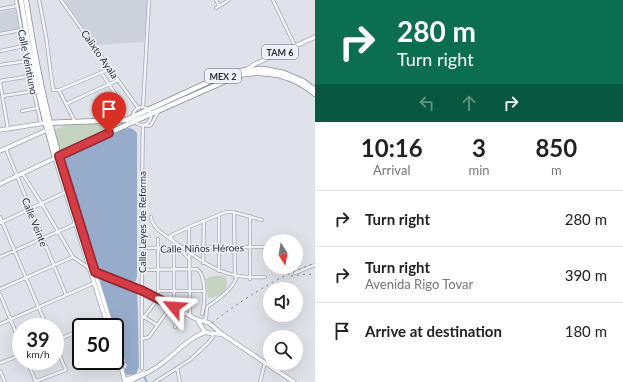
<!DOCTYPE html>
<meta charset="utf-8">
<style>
body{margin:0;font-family:Lato,sans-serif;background:#f2f2f2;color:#222;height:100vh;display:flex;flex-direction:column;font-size:15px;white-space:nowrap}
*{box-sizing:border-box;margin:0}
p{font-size:13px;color:#767676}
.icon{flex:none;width:22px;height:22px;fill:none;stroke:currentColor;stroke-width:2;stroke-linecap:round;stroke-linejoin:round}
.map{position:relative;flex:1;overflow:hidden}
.drawer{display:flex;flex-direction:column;background:#fff;width:308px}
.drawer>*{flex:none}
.guide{background:#0b6e4f;color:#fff;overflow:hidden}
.needle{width:26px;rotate:169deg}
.tools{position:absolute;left:263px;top:234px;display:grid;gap:8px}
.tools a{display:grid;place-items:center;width:40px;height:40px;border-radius:50%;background:#fff;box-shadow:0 4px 16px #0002;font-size:20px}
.speed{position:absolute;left:12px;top:318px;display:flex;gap:8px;font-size:20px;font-weight:700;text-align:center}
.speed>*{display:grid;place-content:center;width:52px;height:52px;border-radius:50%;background:#fff;box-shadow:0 4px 16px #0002;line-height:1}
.speed small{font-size:10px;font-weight:400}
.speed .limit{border:2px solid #111;border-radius:6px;background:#fff;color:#111}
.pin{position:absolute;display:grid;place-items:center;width:34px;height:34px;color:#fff;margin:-41px -17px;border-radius:50% 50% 50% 0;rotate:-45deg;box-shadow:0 0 4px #0007}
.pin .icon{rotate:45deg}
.me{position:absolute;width:44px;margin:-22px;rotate:297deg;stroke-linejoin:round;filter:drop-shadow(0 0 3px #0008)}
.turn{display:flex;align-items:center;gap:14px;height:84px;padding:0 16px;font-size:18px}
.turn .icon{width:52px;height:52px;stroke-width:2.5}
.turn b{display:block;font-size:28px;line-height:34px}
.lanes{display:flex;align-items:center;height:38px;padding:0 16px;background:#0003;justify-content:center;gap:20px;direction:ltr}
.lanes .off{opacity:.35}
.eta{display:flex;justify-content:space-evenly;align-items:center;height:68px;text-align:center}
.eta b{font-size:24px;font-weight:700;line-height:28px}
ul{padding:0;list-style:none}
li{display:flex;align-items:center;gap:12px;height:56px;padding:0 16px;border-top:1px solid #e0e0e0}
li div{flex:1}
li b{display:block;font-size:15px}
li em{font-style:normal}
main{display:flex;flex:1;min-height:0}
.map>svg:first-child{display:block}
.built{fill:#cdd1db}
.green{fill:#c3d3bf}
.water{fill:#97accb}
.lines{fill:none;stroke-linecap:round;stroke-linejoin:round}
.canal{stroke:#97accb;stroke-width:2}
.minor-casing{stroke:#a4a8b3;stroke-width:4}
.major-casing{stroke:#9da5b5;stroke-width:5}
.highway-casing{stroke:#858da1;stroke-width:6}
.minor{stroke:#f2f3f7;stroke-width:2.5}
.major{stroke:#fff;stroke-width:3.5}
.highway{stroke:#fff;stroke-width:4.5}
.rail{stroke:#777f94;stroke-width:1;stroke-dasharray:2 4;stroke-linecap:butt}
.route-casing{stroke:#8b272d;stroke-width:10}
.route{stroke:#d63c45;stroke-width:7}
.labels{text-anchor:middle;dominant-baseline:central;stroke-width:3;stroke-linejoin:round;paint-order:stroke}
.shield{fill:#eef1f6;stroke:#636877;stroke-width:1}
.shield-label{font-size:9px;font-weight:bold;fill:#272e41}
.street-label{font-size:10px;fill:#272e41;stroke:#eef1f6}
</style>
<main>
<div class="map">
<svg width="315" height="382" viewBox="0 0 315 382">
<rect width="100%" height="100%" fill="#dfe2e9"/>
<path class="built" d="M64,0H148L144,42L96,45Z
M17,9L20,29L0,33V12Z"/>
<path class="green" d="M123,123L61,152H60L54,130L66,125Z
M211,276H221L226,277C229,292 222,296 208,298L206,279Z"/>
<path class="water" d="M129,128L133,129L137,133V276L136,281L133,282L97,268L95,265L69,183L65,157L68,155L123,129Z
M102,279H105L137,293L138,314L139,367L136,374L127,375L124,371L127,365L126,363L124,365L122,363L125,361L100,281Z"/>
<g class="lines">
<path class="canal" d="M144,376L147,382"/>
<g class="minor-casing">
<path id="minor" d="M16,0L27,61L41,124
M39,0L46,36L53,90H59L110,69
M61,0L138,108
M216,0L219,6
M273,0L295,46
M216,8L229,0
M0,9L17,6
M0,34L21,30
M0,51L24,46
M0,65L27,61
M101,72L119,100
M0,81L30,76
M0,82L8,129
M59,90L75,122
M3,96L34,91
M66,104L118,80
M143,107L149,0
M133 116a9 9 0 1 1 18 0a9 9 0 1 1-18 0Z
M22,111L37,108
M144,125L149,126L151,125L158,112
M6,149L66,295
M22,173L42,204L73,257L89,268
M234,212L235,276
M250,216V279
M0,217L47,327
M151,217C153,230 167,236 176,243C206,265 226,280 265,277
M0,223L66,192
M189,227L190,316
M173,241L170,236L189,227L226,212H233L262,220
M141,248L263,247
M179,248L188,258
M0,257L73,225L75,222
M203,263L204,221
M143,270L197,269C207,276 205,303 202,314
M219,271V215
M295,273L315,265
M0,289L73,257
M159,291H204
M0,294L21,345
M174,307V248
M144,317L158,299V239
M144,317L157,325
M204,321L206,318L207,307C218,299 233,290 237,276
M0,324L94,283
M87,327L109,317
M175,327L185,313
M142,339L149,337L171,306
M55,341L81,330
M27,361L36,382
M0,363L21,355
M142,368C142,287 141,206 143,125
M177,368L180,382
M0,371L5,382
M34,382L66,370L55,345
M155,382L190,360L208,343L213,337L212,333
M260,382L265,363"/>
</g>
<g class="major-casing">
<path id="major" d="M246,70L255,64L315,37
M0,130L45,123
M0,151L47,130
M59,156L112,327
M0,184L55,158L108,327
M89,269L143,291L196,319L209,323L222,334L294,382
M197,319L204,331L208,333L220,334
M115,343L125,382
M125,380L145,373
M127,382C140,377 154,370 165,361C178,351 190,337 206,332"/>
</g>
<g class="highway-casing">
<path id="highway" d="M21,0C29,53 40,106 55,158L135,121L239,75C267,69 294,76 315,94
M26,0C34,53 44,105 59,156
M45,123L126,120L226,74L246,70L264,69L284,73L303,81L315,90"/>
</g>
<use href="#minor" class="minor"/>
<use href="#major" class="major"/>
<use href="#highway" class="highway"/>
<path class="rail" d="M291,276L307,274L315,275
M212,323C244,298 277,277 315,263"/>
</g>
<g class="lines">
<g class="route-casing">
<path id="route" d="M109,133L59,156L95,272L143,291L174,307"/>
</g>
<use href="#route" class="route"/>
</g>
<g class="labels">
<g class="shield">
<rect x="262" y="45" width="36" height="14" rx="3"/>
<rect x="205" y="69" width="36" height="14" rx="3"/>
</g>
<g class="shield-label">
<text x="280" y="52">TAM 6</text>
<text x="223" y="76">MEX 2</text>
</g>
<g class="street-label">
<text transform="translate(100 54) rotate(55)">Calixto Ayala</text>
<text transform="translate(28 62) rotate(79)">Calle Veintiuno</text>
<text transform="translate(35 222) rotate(68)">Calle Veinte</text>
<text transform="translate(142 222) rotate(-90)">Calle Leyes de Reforma</text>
<text transform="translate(202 248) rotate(-1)">Calle Niños Héroes</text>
</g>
</g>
</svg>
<div class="tools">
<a><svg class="needle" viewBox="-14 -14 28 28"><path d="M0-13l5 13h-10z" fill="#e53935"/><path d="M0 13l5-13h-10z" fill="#767676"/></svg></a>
<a><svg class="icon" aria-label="sound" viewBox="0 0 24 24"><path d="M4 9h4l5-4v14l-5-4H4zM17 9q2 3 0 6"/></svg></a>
<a><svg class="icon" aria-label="search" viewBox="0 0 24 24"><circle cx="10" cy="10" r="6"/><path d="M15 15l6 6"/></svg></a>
</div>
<div class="speed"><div>39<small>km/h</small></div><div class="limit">50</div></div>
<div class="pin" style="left:109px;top:133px;background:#d93025"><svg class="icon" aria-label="arrive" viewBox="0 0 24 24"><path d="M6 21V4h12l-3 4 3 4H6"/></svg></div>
<svg class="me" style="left:174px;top:307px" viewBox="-20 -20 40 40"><path d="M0-17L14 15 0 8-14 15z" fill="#d63c45" stroke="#fff" stroke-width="4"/></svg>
</div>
<section class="drawer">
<div class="guide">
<div class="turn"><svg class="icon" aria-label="right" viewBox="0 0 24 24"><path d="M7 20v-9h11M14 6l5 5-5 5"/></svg><div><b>280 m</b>Turn right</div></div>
<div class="lanes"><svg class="icon off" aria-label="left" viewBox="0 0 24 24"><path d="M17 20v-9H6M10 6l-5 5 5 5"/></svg><svg class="icon off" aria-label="ahead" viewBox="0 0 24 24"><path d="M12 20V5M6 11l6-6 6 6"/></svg><svg class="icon" aria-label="right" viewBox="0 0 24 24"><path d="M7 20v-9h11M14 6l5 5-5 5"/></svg></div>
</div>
<div class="eta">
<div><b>10:16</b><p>Arrival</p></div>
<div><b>3</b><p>min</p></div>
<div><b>850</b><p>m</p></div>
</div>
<ul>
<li><svg class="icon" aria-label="right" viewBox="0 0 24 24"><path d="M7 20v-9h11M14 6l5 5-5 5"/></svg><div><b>Turn right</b></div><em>280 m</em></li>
<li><svg class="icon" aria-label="right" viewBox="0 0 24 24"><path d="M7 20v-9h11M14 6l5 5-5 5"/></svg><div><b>Turn right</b><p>Avenida Rigo Tovar</p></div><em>390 m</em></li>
<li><svg class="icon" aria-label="arrive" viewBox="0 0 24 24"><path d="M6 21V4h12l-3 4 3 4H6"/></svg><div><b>Arrive at destination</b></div><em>180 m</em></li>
</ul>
</section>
</main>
